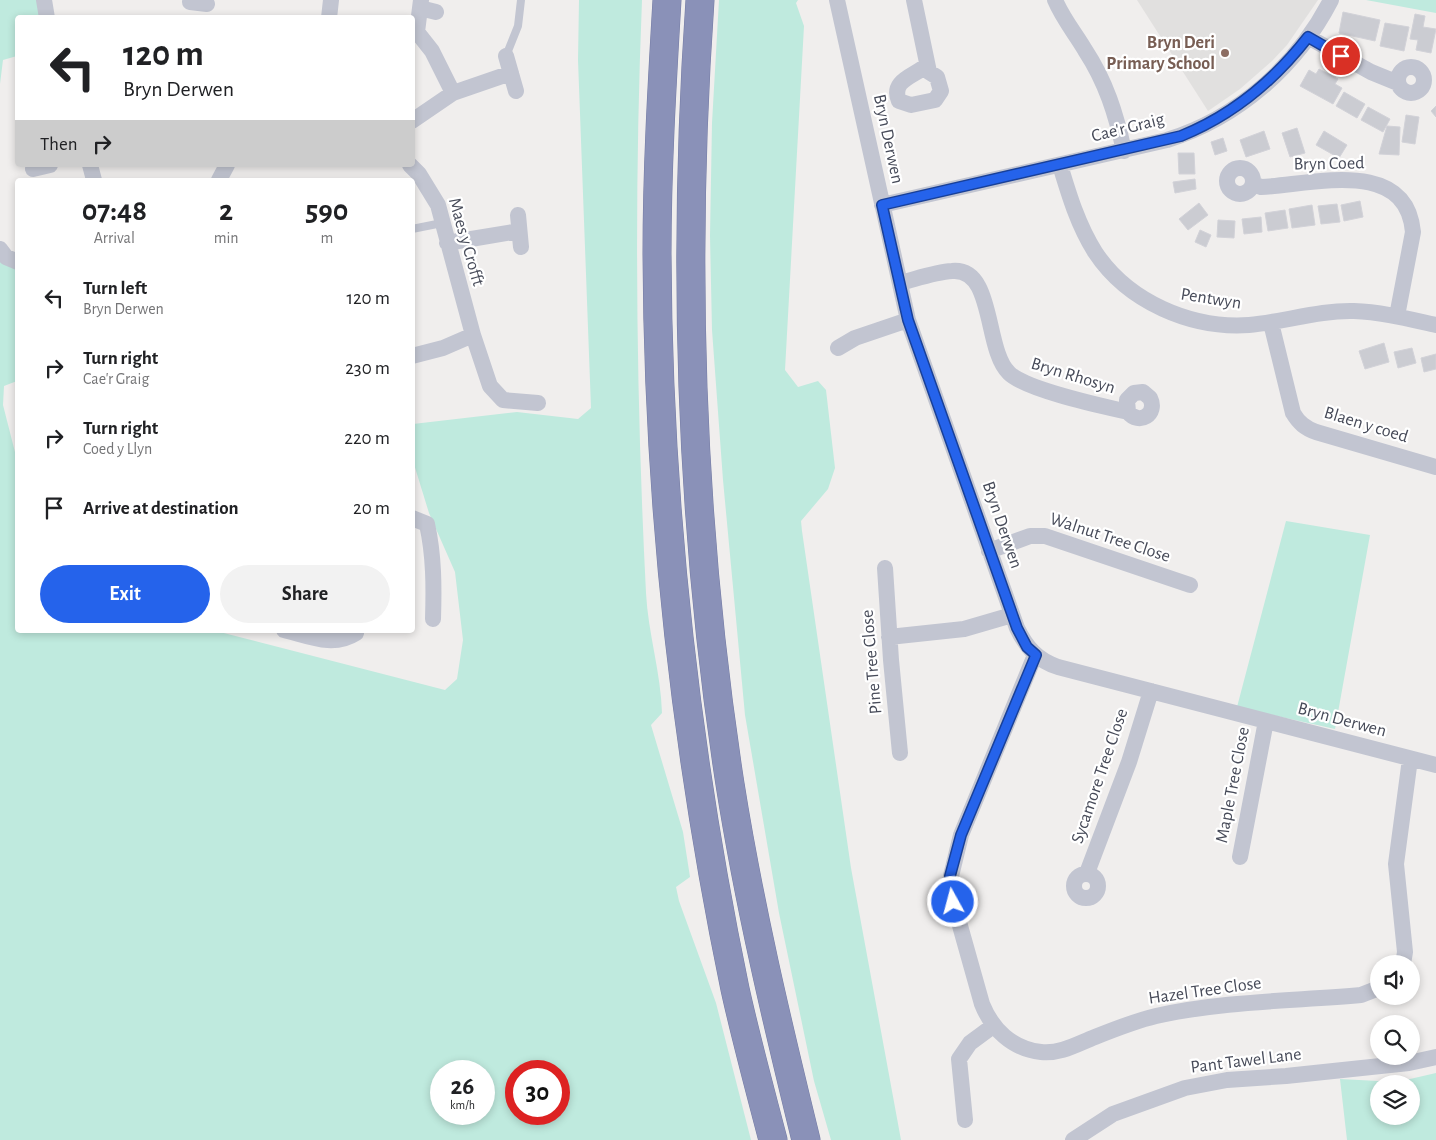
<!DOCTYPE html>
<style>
body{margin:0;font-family:"Alegreya Sans",sans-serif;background:#f2f2f2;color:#202124;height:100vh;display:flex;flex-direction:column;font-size:19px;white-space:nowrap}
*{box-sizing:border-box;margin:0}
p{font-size:16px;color:#757577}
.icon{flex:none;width:28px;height:28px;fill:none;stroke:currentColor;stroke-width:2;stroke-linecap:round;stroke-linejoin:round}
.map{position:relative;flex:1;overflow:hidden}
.details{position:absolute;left:15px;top:178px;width:400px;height:455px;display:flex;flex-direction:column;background:#fff;border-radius:5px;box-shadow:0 2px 8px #0003}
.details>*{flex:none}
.guide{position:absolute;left:15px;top:15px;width:400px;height:152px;border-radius:5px;box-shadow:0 2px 8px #0003;background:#fff;color:#202124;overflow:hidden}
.fabs{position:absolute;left:1370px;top:955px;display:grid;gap:10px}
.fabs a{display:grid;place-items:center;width:50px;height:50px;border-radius:50%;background:#fff;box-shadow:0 2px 8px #0003;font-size:25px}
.speed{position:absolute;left:430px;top:1060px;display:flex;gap:10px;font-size:25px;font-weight:700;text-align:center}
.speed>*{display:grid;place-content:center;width:65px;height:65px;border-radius:50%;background:#fff;box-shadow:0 2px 8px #0003;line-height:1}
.speed small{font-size:12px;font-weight:400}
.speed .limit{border:8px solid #d22;background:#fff;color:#111}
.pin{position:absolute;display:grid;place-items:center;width:42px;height:42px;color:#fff;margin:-21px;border:2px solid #fff;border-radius:50%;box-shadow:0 1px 5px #0007}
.me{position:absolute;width:55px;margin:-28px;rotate:353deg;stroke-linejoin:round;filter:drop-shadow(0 0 4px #0008)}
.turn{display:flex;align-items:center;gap:18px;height:105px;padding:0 25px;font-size:22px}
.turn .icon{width:65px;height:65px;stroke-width:2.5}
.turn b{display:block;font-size:35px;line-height:42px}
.then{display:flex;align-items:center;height:48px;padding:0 25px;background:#0003;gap:10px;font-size:19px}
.eta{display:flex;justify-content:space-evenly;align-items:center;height:85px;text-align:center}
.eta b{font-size:30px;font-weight:600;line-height:35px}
.action{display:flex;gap:10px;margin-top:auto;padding:10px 25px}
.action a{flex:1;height:58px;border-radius:30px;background:#2563eb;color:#fff;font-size:20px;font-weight:600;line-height:58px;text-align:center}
.action a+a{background:#f2f2f2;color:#202124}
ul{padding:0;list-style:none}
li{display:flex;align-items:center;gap:15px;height:70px;padding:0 25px}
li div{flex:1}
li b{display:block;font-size:19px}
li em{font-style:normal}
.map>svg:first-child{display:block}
.education{fill:#e1e0df}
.green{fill:#bfeade;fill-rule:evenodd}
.building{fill:#cbccd2;stroke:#d2d2d8}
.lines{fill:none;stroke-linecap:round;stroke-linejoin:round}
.highway-casing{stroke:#757ca4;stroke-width:29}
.lane{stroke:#c2c5d1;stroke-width:8}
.street{stroke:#c2c5d1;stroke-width:16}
.highway{stroke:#8a91b8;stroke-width:28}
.route-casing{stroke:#184099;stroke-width:12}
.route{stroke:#2563eb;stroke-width:9}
.education-dot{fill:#8d6e63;stroke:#fff;stroke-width:2}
.labels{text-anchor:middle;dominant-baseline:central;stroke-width:4.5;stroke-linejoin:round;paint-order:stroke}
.education-label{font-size:18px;font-weight:bold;fill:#785e54;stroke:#fff;text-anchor:end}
.street-label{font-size:18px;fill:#474b59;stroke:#fff}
</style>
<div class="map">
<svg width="1436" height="1140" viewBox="0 0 1436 1140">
<rect width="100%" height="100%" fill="#f0eeed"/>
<path class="education" d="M1137,0H1318L1287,45L1272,61L1240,89L1208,111Z"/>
<path class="green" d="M0,0H47L50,17L18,18L17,56L3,60L0,84Z
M579,0H642C634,198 636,396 646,593C648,633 661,673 662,713L651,725L683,832L690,877L676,887L679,901L716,1003L751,1140H0V249L18,262L17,381L4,386L3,405L17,460L18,630H212L445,690L457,679L463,640L455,572L429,513L413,461V424L517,412L578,419L591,408L578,60ZM441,1071H484V1114H441ZM516,1071H559V1114H516Z
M719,0H798L796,3L804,26L785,370L798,387L818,381L826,390L835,468L828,489L801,521L802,531L851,868L901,1140H831L814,1081L779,913L745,715L723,480L712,330L710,236L712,123Z
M1366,0H1436V13Z
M1286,521L1370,535L1335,729L1237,707Z
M1436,1073V1140H1347L1340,1079L1397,1082ZM1379,1084H1411V1116H1379Z"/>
<path class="building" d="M1343,12L1380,20L1375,41L1339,33Z
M1415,14L1425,16L1423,27L1436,29L1431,53L1416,50L1418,40L1410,39Z
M1385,23L1409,27L1404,51L1380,46Z
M1319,69L1338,79L1335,84L1342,88L1333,104L1300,86L1309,70L1316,74Z
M1344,92L1365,104L1357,118L1336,106Z
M1436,106V117L1431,111Z
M1368,107L1390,119L1383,132L1361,120Z
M1406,115L1419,117L1415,144L1402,142Z
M1387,126L1400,127L1399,155L1379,154Z
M1297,128L1305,153L1290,157L1282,133Z
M1264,131L1270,149L1246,157L1240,140Z
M1324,131L1347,145L1339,158L1316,145Z
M1223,138L1227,151L1215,155L1211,142Z
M1178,153H1194L1195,174H1179Z
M1195,179L1196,189L1175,193L1173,182Z
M1360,201L1363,217L1344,221L1341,205Z
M1199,203L1208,215L1188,230L1179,219Z
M1337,204L1340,222L1321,224L1318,206Z
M1312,205L1315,225L1292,228L1289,209Z
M1285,210L1288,228L1268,231L1265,213Z
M1261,217L1262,232L1244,234L1242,219Z
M1218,220L1235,221L1234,238L1217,237Z
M1200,230L1211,235L1206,247L1195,242Z
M1384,343L1389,362L1365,369L1359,351Z
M1412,348L1416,363L1398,368L1394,352Z
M1436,354V369L1424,372L1421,358Z"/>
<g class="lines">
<g class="highway-casing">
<path id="highway" d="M667,0C662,85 657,169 657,254C658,500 685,748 735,989C746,1039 760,1090 773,1140
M700,0C682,261 690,525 730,784C749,904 777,1022 806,1140"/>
</g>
<path class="lane" d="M506,56L518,26L521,0
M412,229L442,223"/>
<path class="street" d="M44,0L47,18
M421,0L417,32L432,51L453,93
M837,0L908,320L1017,628C1026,647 1037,660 1058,667L1436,765
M914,0L929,72L937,77L941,91L935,100L911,105L899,101C890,80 915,76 927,65
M1055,0C1063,19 1075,33 1085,50C1106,82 1116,114 1124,151
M190,2L207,4
M420,8L436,12
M329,18L331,0
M1308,37L1371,72L1398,83
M506,56L516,91
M1398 80a13 13 0 1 1 26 0a13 13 0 1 1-26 0Z
M412,121L453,93L511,73
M90,165L94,180
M410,165L419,174L438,205L473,335
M1060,165C1069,195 1078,225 1095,252C1128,302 1191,329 1249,325C1284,322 1319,310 1354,311C1382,312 1409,319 1436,325
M1227 181a13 13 0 1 1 26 0a13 13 0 1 1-26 0Z
M33,169L50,165
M219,180L227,165
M1253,184L1261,187C1310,185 1406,156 1413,232L1397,316
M882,205L1167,140C1238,118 1297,66 1331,0
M518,215L521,247
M447,243L519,231
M0,249L6,257L18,262
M900,283C916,279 935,272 952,271C995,267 984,349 1009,373C1026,390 1102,406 1128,412C1139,426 1158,414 1150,398L1143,392L1134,393L1127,400L1128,412
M1271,323L1293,413C1299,423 1305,428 1316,432L1436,467
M838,348L855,338L908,320
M412,356L443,348L473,335L490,386L503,400L538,403
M412,518L427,524C434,556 434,587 433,619
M989,551L1030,536H1045L1190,585
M885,568L891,660L900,753
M284,630C309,636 333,648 356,633
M889,637L964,629L1012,615
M1035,655L961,835L951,876L950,888L957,915L982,1004C992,1029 1012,1049 1041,1052C1061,1054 1077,1044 1095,1037C1115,1029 1135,1021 1156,1016C1223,1001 1293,1001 1361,995L1379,988
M1240,857L1266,721
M1087,873L1129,762L1151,691
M1074 886a12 12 0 1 1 24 0a12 12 0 1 1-24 0Z
M1403,964L1405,952L1396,864L1410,759
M965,1120L959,1059L970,1043L993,1026
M1073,1140L1113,1114L1185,1088L1227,1080L1286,1076L1409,1063L1436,1057"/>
<use href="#highway" class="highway"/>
</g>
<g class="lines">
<g class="route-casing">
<path id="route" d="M953,902L950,876L961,835L1036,655L1027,647L1017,628L908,320L882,205L1181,136C1233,115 1273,82 1308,37L1341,56"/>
</g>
<use href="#route" class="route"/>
</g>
<circle class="education-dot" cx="1225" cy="53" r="5"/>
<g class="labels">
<g class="education-label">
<text x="1215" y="43">Bryn Deri<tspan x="1215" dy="21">Primary School</tspan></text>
</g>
<g class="street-label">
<text transform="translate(1128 128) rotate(-14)">Cae'r Graig</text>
<text transform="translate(888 139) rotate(78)">Bryn Derwen</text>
<text transform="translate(1329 164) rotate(-1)">Bryn Coed</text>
<text transform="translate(466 242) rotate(74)">Maes y Crofft</text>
<text transform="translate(1211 299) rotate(9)">Pentwyn</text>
<text transform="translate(1073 376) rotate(17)">Bryn Rhosyn</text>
<text transform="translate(1366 425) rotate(17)">Blaen y coed</text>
<text transform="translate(1002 525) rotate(71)">Bryn Derwen</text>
<text transform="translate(1110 538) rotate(18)">Walnut Tree Close</text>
<text transform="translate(872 662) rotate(-95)">Pine Tree Close</text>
<text transform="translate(1342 720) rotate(15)">Bryn Derwen</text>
<text transform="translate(1100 776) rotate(-71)">Sycamore Tree Close</text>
<text transform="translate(1233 785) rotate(-79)">Maple Tree Close</text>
<text transform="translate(1205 991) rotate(-8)">Hazel Tree Close</text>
<text transform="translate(1246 1061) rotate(-7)">Pant Tawel Lane</text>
</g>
</g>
</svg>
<div class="fabs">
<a><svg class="icon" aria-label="sound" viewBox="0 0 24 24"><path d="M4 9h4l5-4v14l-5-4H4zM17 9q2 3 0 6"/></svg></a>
<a><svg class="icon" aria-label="search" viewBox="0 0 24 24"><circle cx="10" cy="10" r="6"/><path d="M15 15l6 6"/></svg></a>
<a><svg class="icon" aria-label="layers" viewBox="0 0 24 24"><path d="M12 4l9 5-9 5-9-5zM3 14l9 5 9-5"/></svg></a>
</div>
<div class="speed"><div>26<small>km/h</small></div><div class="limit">30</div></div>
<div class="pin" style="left:1341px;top:56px;background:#d93025"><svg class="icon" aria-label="arrive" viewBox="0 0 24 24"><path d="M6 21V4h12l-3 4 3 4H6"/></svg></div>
<svg class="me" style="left:953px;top:902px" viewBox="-20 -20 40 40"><circle r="17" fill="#2563eb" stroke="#fff" stroke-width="3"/><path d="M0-11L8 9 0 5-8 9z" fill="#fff"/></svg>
<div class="guide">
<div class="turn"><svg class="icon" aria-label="left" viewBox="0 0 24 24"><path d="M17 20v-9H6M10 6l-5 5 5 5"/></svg><div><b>120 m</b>Bryn Derwen</div></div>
<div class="then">Then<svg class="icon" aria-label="right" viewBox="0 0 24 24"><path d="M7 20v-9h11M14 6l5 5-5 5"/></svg></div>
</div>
<section class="details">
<div class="eta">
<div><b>07:48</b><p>Arrival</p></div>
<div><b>2</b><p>min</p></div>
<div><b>590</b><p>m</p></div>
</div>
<ul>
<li><svg class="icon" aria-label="left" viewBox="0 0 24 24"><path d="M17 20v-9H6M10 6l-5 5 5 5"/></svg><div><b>Turn left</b><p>Bryn Derwen</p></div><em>120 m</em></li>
<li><svg class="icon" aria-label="right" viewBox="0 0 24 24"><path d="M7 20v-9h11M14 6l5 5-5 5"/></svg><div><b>Turn right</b><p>Cae'r Graig</p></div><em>230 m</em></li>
<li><svg class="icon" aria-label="right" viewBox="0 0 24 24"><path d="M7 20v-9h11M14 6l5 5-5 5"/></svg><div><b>Turn right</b><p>Coed y Llyn</p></div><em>220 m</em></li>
<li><svg class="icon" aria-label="arrive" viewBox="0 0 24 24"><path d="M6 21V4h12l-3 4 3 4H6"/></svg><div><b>Arrive at destination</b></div><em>20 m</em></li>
</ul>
<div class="action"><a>Exit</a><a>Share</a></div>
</section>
</div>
